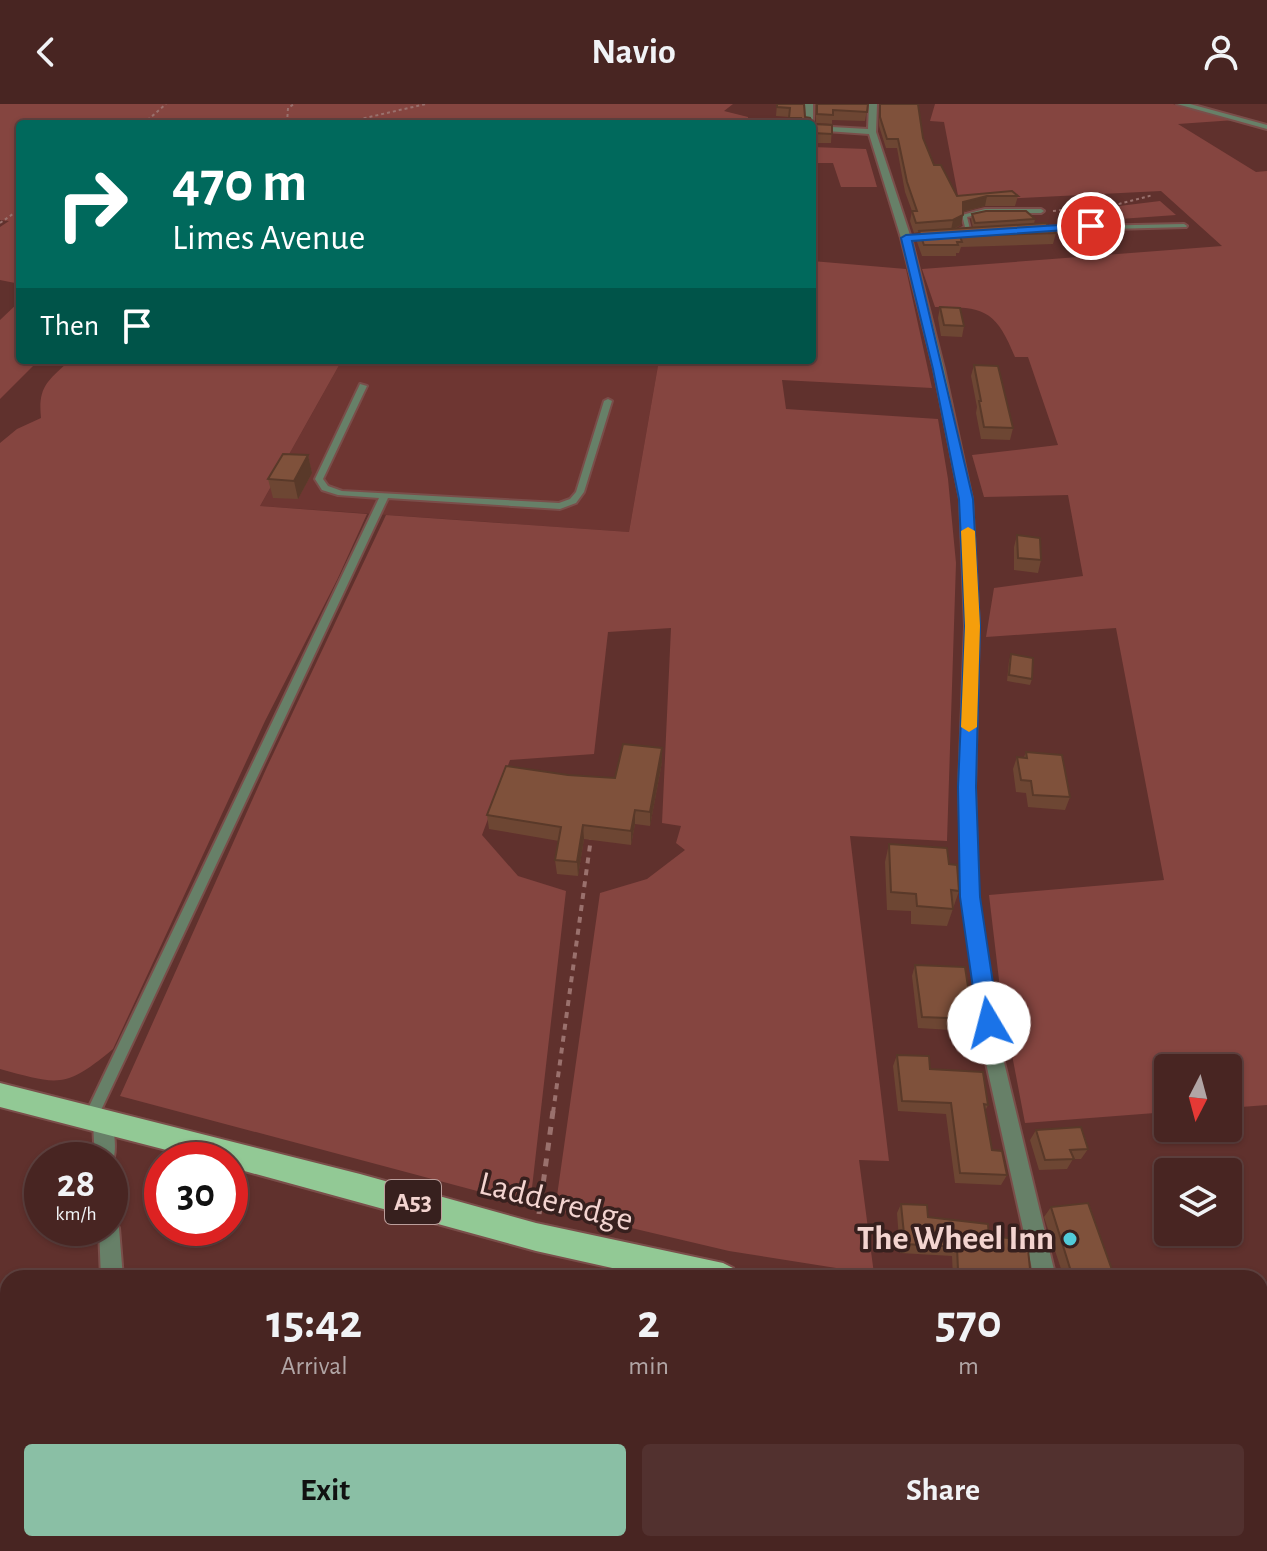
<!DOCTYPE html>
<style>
body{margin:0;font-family:"Alegreya Sans",sans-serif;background:#52312f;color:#f1f3f6;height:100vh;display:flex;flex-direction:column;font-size:30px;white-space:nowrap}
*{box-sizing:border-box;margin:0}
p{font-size:26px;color:#b1a5a5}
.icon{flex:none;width:44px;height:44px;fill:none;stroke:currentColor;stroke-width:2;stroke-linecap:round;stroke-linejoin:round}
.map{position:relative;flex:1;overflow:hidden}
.drawer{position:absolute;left:0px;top:1166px;width:1268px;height:282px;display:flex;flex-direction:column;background:#482522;border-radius:24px 24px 0 0;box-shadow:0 2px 6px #0004,0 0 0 2px #604240}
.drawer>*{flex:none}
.top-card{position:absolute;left:16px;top:16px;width:800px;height:244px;border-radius:8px;box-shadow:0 2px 6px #0004,0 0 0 2px #604240;background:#00695c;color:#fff;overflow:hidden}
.needle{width:52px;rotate:186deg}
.buttons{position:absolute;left:1154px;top:950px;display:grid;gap:16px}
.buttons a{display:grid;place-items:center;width:88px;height:88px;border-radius:8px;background:#482522;box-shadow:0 2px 6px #0004,0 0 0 2px #604240;font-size:40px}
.speed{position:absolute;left:24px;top:1038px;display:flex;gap:16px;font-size:40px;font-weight:700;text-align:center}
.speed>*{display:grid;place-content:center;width:104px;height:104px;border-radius:50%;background:#482522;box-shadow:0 2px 6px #0004,0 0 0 2px #604240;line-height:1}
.speed small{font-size:20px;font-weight:400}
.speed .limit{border:12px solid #d22;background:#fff;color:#111}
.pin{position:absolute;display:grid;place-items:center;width:68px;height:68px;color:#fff;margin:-34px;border:4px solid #fff;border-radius:50%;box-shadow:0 2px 8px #0007}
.me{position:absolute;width:88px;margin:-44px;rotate:352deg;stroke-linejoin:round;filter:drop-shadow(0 0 6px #0008)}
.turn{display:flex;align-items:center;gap:28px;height:168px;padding:0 24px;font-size:36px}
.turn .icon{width:104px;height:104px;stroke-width:2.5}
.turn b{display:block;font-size:56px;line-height:68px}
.then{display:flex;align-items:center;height:76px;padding:0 24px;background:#0003;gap:16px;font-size:30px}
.eta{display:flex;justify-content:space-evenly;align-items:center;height:136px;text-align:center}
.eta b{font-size:48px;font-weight:700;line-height:56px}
.button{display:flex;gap:16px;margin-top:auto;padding:16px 24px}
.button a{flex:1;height:92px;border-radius:8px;background:#8abfa5;color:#111;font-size:32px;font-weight:700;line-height:92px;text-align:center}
.button a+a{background:#52312f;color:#f1f3f6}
header{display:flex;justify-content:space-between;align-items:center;height:104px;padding:0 24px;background:#482522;font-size:36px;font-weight:700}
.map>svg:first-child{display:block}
.built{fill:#6e3632}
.green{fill:#854540}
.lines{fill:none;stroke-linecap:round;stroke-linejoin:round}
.service-casing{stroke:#7a4e4a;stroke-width:4}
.minor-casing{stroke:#7a4e4a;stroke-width:4}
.tertiary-casing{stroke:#7a4e4a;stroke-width:4}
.trunk-casing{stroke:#7a4e4a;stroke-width:4}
.path-far2{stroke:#9a716d;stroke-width:2;stroke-dasharray:3 3;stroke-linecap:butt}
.path-far1{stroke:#9a716d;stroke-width:4;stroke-dasharray:6 6;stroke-linecap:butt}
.path{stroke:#9a716d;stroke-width:5;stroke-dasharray:8 8;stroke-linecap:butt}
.service{fill:#678068;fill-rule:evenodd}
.minor{fill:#678068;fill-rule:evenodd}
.tertiary{fill:#678068;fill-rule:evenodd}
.trunk{fill:#92c995;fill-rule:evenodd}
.wall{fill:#6d4633}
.shaded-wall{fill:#593929}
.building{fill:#7f513b;stroke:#593929;stroke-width:2}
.route{fill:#1a73e8;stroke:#114b97;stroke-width:2}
.slow{fill:#f59e0b}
.poi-dot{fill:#52cbd9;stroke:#37201e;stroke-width:3}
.labels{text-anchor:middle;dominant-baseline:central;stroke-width:7;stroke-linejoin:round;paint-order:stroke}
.shield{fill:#37201e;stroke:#bb9e9b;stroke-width:2}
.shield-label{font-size:26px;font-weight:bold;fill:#f3d4d0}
.near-street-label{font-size:34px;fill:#f3d4d0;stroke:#37201e}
.near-poi-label{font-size:34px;font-weight:bold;fill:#f3d4d0;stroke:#37201e;text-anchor:end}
</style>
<header><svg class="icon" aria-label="back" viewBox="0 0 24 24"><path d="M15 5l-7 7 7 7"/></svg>Navio<svg class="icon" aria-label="person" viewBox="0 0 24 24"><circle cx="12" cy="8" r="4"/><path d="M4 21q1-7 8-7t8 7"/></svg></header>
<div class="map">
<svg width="1267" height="1447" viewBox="0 0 1267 1447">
<rect width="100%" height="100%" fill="#60312d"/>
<path class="built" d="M342,256H659L629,428L260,402Z"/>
<path class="green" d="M0,0H733L724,7L748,13V20H20V180L0,176V123L9,117L0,116Z
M935,0H1173L1235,16L1178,20L1256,68L1267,67V1001L1228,1004V964H1168V1008L1025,1019L1001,893L989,791L1164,776L1116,524L986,533L994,484L1083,472L1068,391L984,393L972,351L1058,341L1028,253H1015C996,206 984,202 935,203L922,165L1222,142L1161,87L959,97L944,18L930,17Z
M812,43L866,45L877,83H841L833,59H812Z
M1160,97L1176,111L1106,116L1095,105Z
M812,157L906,165L932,284L782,276L786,305L938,315L948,375L956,459L947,737L850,732L889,1057L859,1056L874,1170L729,1147L555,1106L600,789L647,775L685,746L676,739L681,722L662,719L671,524L608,528L594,650L510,656L482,731L518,772L566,787L530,1101L120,992L267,663L386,411L629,428L659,256H812Z
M20,197V256H342L260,402L367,410L337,476L265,617L113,945C65,985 59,981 0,965V339L17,325L41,314C38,285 46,278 66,260L36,259L0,295V216Z
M8,1348V1440H115L116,1447H0V1352Z"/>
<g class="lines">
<g class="service-casing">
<path id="service" d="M985,105H1041L1044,107L1041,109H985L967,113L970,125L957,131H953V129L965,123L962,111Z
M1184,120L1187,122L1186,123L1037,127L1034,125L1037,123Z
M360,280L367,282L323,375L328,382L342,387L559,399L570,395L576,388L604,297L608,295L612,297L584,388L576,399L560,405L388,394L95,1019L90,1021L85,1019L83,1015L85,1011L379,394L338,391L322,386L315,375Z"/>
</g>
<g class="minor-casing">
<path id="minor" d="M805,0H813V22L868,25L869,0H877L876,28L911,134L944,265L972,395L979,522L975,683L978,793L1002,950L1056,1174H1034L984,950L962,793L959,683L965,522L960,395L934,265L901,134L869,30L812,26V20H806Z
M1177,0H1190L1267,21V25Z
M103,1010L110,1013C115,1026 118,1052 110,1063V1056H95L93,1019L96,1013Z
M110,1114L116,1117L119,1124L123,1174H101L99,1124H110Z
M117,1440H141V1447H117Z"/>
</g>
<g class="tertiary-casing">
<path id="tertiary" d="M1128,1440H1152L1154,1447H1130Z"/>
</g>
<g class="trunk-casing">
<path id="trunk" d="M0,979L360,1070L536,1119L723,1159L733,1164L738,1174H657L536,1147L230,1063V1056H205L0,1003Z
M1260,1226H1267V1256H1260Z"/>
</g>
<path class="path-far2" d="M287,19L288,4L294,0
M143,20L166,0
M286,20L352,17L426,0
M1053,107L1119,100L1153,91
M0,119L20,105"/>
<path class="path-far1" d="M553,1009L591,734"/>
<path class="path" d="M539,1110L553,1007
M305,1447L321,1440"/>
<use href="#service" class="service"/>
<use href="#minor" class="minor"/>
<use href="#tertiary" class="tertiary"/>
<use href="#trunk" class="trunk"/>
</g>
<path class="wall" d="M777,0H804L805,13L813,20L832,21L831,39H812V20H788L789,13L776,12Z
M815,0H868L865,17L832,16V20L816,19Z
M879,0H918L923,34L934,61L957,92H1018L1015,102H985L963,108L961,121L954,125L973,124L971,115L972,110L1035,115L1034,120L1056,129L1053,140L961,143L959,149H956V152H922L917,138L919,128L914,129L910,117L912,107L905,88L897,44H886L879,22Z
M940,203L964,222L962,233L941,232L938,214Z
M974,261L1013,324L1010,336L981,335L976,309L977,303L971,272Z
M308,351L312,369L298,395L273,394L268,375Z
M1017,431L1041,456L1038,469L1014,466V443Z
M1011,550L1032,575L1030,581L1007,577L1009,557Z
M1026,648L1070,693L1065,706L1028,703L1026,689L1016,688L1013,665L1017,653H1024Z
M662,658L650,722L635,720L631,741L584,735L578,772L557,770L555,756L559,737L489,725L487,711L568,671L615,674Z
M889,740L949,760L959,787L947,822L911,820V807L887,806L885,758Z
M915,861L973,915L968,927L918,924L912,872Z
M897,951L930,965L988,1001L985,1007L992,1046L1007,1071L1001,1081L955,1079L946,1010L898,1007L893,962Z
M1036,1026L1088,1045L1081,1055H1073L1067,1065L1039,1066L1030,1036Z
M901,1100L928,1113L989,1132L1031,1174H953L952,1152L900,1149L897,1109Z
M1051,1103L1115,1174H1064L1044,1113Z
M902,1440H983L984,1447H903Z"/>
<path class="shaded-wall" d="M987,92L985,102L961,108L963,98Z
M963,111L961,121L951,126L953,116Z
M308,351L312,369L298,395L294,377Z
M662,644V658L650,722V708Z
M635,706V720L631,741V727Z
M583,721L584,735L578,772L577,758Z"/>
<path class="building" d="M777,0H804L805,13L810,14L813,20L832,21V30L812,29V20H800L801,14H789L790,4L777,3Z
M817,0H868L867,8L833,6V11L817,10Z
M880,0H918L923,34L934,61H941L957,92L1012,87L1018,92H987L963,98V111L953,116L916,119L912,107H917L907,78L898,35H887L880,13Z
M986,107H1026L1035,115L975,119L972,110Z
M1046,119L1056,129L960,132L962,138H957L958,141H924L919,127Z
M940,203L960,204L964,222L944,221Z
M974,261L998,262L1013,324L984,323L979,297H981Z
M283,350L308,351L294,377L268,375Z
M1017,431L1040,434L1041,456L1018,454Z
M1011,550L1033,554L1032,575L1009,571Z
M623,640L662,644L650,708L635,706L631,727L583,721L577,758L555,756L561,723L487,711L506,662L568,671L615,674Z
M1026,648L1062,651L1070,693L1033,691L1031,677L1021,676L1017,653L1027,654Z
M889,740L947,744L949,760L957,761L959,787L951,786L953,805L917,802L916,790L891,788Z
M915,861L965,863L973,915L922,913Z
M897,951L929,952L930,965L983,968L988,1001L984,1000L992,1046L1002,1047L1007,1071L960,1069L951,999L902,997Z
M1081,1023L1088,1045L1070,1046L1074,1055L1045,1056L1036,1026Z
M1088,1099L1115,1174H1073L1051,1103Z
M901,1100L927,1101L928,1113L988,1120L989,1132L1027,1136L1031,1174L958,1166L957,1143L905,1140Z
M910,1440H983L984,1447H911Z"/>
<path class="route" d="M1091,119L1096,122L1094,124L912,137L973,395L980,522L976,683L980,793L999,919L996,925L989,928L981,925L978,919L960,793L958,683L965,522L959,395L933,265L901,134L906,131Z"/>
<path class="slow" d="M968,423L975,427L980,522L977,623L969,628L961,623L965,522L961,427Z"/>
<circle class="poi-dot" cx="1070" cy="1135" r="8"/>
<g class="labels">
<rect class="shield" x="385" y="1076" width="56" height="44" rx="6"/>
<g class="shield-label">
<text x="413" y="1098">A53</text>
</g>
<g class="near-street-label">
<text transform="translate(556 1098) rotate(14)">Ladderedge</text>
</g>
<g class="near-poi-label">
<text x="1054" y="1135">The Wheel Inn</text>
</g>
</g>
</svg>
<div class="buttons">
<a><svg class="needle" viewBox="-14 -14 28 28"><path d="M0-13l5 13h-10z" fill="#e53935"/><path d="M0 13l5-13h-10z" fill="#b1a5a5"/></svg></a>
<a><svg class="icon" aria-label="layers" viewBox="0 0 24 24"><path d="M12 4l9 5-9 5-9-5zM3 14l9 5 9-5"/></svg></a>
</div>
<div class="speed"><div>28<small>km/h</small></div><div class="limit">30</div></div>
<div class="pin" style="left:1091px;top:122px;background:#d93025"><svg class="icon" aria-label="arrive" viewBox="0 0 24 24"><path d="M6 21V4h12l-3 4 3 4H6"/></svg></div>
<svg class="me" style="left:989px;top:919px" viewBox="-20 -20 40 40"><circle r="19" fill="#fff"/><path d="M0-13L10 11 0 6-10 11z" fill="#1a73e8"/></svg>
<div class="top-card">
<div class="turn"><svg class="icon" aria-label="right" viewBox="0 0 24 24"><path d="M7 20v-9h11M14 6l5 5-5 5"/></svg><div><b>470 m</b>Limes Avenue</div></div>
<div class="then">Then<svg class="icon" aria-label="arrive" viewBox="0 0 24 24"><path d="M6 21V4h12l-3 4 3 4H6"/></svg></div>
</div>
<section class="drawer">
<div class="eta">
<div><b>15:42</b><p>Arrival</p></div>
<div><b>2</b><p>min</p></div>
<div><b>570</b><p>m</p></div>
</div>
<div class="button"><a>Exit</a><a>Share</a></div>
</section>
</div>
